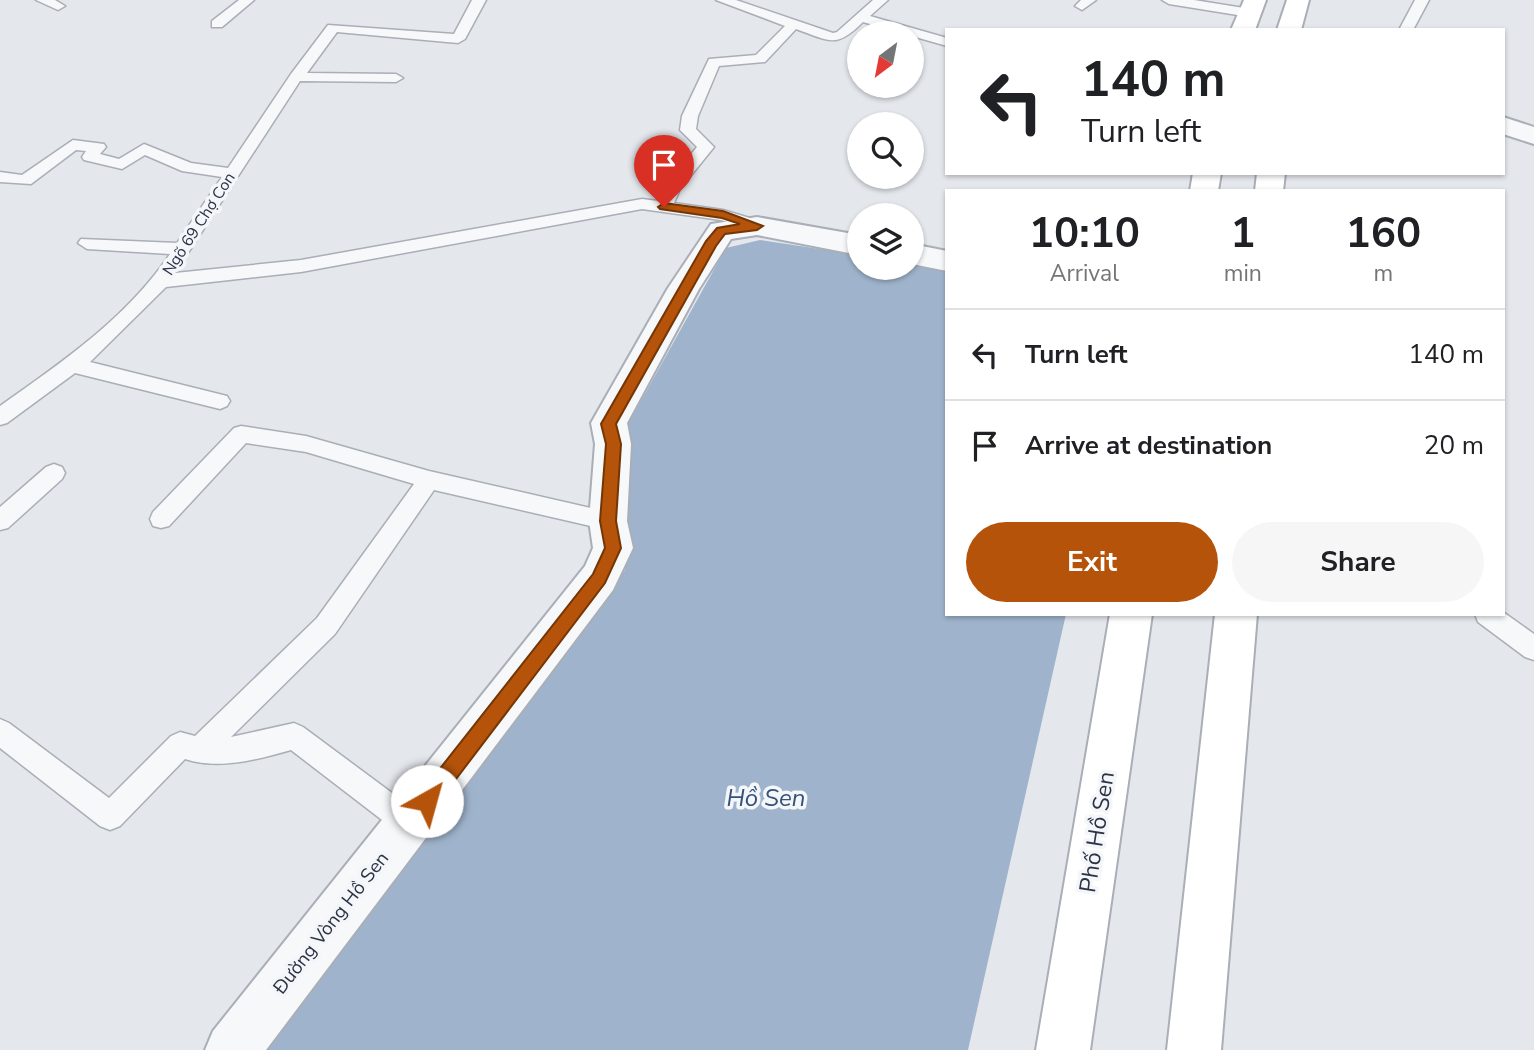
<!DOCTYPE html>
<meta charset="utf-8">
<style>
body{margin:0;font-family:"Nunito Sans",sans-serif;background:#f6f6f6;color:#202124;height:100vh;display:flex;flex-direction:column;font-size:26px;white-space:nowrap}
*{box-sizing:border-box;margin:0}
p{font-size:23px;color:#757577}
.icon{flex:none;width:38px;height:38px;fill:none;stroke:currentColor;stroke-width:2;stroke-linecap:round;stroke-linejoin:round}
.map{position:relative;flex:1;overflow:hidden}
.panel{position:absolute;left:945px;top:189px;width:560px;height:427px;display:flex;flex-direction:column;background:#fff;border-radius:0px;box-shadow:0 2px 5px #0004}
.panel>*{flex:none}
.banner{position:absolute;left:945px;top:28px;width:560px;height:147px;border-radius:0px;box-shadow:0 2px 5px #0004;background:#fff;color:#202124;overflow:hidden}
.needle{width:46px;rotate:212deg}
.tools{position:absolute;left:847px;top:21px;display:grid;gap:14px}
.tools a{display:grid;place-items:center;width:77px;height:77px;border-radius:50%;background:#fff;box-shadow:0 2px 5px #0004;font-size:35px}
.pin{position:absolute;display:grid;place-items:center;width:60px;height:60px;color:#fff;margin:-72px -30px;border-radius:50% 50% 50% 0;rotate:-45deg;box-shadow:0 0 7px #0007}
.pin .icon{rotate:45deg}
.me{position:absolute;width:77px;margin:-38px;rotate:38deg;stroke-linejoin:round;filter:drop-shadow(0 0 5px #0008)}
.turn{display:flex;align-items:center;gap:24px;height:147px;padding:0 21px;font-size:32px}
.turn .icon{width:91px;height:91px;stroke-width:2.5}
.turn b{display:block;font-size:49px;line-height:60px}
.eta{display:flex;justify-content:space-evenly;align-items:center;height:119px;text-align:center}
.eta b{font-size:42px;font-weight:700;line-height:49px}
.button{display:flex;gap:14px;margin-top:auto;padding:14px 21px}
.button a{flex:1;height:80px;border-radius:42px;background:#b45309;color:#fff;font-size:28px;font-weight:700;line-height:80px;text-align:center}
.button a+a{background:#f6f6f6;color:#202124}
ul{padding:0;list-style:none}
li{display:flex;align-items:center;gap:21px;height:91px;padding:0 21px;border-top:2px solid #e0e0e0}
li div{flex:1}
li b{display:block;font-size:26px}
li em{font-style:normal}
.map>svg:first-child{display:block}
.water{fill:#9fb4cc}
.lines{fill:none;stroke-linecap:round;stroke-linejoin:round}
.service-casing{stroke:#a9aeb7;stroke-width:3}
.minor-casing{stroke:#a9aeb7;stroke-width:4}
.tertiary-casing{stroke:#a9aeb7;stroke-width:4}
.secondary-casing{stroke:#a9aeb7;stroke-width:4}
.service{fill:#f7f8fa;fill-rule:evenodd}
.minor{fill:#f7f8fa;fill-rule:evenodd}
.tertiary{fill:#f7f8fa;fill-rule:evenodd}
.secondary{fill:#fff;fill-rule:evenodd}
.route{fill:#b45309;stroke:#753606;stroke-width:2}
.labels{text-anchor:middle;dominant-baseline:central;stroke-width:7;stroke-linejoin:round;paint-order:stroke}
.far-street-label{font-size:16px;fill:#2b3445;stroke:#f4f6f9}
.street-label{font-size:19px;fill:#2b3445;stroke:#f4f6f9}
.near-street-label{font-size:23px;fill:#2b3445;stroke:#f4f6f9}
.near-water-label{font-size:24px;font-style:italic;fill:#34527a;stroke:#f4f6f9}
</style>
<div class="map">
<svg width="1534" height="1050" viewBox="0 0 1534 1050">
<rect width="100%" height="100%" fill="#e4e7ec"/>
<path class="water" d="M760,240L859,255V268H912V263L947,273V614H1066L968,1050H253L625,570L627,426L726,248Z"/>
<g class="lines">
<g class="service-casing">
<path id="service" d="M36,0H55L65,6L58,10Z
M239,0H254L222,27H212V21Z
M472,0H486L465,39L458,43L337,32L307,73L396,74L403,78L396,82L300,81L175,273L301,260L642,199L658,201L666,184L697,147L680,130L682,116L709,59L756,55L785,26L716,0H736L833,33L837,32L873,0H888L870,16L947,38V46L912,36V33H901L863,22C836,49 830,41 796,29L765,62L719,66L698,116L696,129L714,147L680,189L674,203L723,210L763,222L766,226L763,230L757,231L721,220L642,209L301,272L166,287L90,362L227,396L230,401L227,406L220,409L75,373L7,423L0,425V406C62,362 127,318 170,254L87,249L78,243L81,239L177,243L222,177L182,171L145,155L122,169L84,160L82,157L86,151L76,150L31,184L0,182V172L22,175L73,140L104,144L106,147L100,154L119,159L144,144L191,163L228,168L291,74L328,25L454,34Z
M1081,0H1096L1082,10L1075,6Z
M1162,0H1194L1250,9L1257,13L1250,17L1169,4Z
M1415,0H1429L1413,30H1399Z
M241,426L306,436L429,471L608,512L616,514L619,521L616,528L608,530L434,490L335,634L231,737L294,723L303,727L419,813L423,823L419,833L409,837L399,833L291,750C256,760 219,770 185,759L120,826L110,830L100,826L0,748V719L9,723L109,798L171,736L180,732L195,736L317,618L414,484L306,452L246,443L169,526L161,528L153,526L150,519L153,512L234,428Z
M54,464L62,467L65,473L62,479L8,528L0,530V507L46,467Z
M1503,612L1534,634V660L1525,657L1478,622L1475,614H1503Z"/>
</g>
<g class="minor-casing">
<path id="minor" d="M757,217L859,235V255L757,235L731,239L699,289L627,423L631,444L627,521L633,548L613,590L266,1050H205L213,1031L585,566L593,548L589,521L595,444L591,423L668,288L711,224Z
M912,244L947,251V271L912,264Z"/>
</g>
<g class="tertiary-casing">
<path id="tertiary" d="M1503,117L1534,127V144L1503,134Z"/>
</g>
<g class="secondary-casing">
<path id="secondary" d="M1244,0H1266L1255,30H1231Z
M1287,0H1309L1301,30H1277Z
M1193,173H1221L1218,191H1190Z
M1257,173H1285L1283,191H1255Z
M1110,614H1152L1090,1050H1036Z
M1215,614H1257L1221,1050H1167Z"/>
</g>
<use href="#service" class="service"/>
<use href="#minor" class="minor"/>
<use href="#tertiary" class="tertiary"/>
<use href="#secondary" class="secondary"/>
</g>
<path class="route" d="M664,203L723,211L763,226L757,230L725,234L716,246L616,424L621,444L616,521L621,548L605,583L434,808L427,810L420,808L417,801L420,794L593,574L605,548L600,521L606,444L601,424L706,241L717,228L740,224L722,218L660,209L658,207Z"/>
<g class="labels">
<g class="far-street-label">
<text transform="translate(199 224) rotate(-57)">Ngõ 69 Chợ Con</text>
</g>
<g class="street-label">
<text transform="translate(331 923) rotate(-52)">Đường Vòng Hồ Sen</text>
</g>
<g class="near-street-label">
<text transform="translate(1097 832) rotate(-81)">Phố Hồ Sen</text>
</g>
<g class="near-water-label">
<text x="766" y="798">Hồ Sen</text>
</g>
</g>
</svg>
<div class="tools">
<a><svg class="needle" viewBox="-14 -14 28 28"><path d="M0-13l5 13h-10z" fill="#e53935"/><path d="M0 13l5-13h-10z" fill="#757577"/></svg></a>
<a><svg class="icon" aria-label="search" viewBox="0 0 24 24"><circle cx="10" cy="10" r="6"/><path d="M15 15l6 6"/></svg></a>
<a><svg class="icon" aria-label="layers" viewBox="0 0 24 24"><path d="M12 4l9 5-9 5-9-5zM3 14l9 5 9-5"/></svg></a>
</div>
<div class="pin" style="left:664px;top:207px;background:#d93025"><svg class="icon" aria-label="arrive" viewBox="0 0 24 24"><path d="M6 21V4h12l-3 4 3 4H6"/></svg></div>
<svg class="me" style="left:427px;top:801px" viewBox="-20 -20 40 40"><circle r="19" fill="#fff"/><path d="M0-13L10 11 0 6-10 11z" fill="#b45309"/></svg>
<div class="banner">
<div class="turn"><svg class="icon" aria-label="left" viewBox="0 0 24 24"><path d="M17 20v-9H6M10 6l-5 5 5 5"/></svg><div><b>140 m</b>Turn left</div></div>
</div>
<section class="panel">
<div class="eta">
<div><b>10:10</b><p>Arrival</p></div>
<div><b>1</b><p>min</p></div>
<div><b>160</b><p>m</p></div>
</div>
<ul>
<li><svg class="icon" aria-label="left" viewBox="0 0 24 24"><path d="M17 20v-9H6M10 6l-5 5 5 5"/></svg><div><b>Turn left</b></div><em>140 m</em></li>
<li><svg class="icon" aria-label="arrive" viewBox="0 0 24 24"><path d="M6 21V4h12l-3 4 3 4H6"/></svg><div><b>Arrive at destination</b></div><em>20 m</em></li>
</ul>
<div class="button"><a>Exit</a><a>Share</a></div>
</section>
</div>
